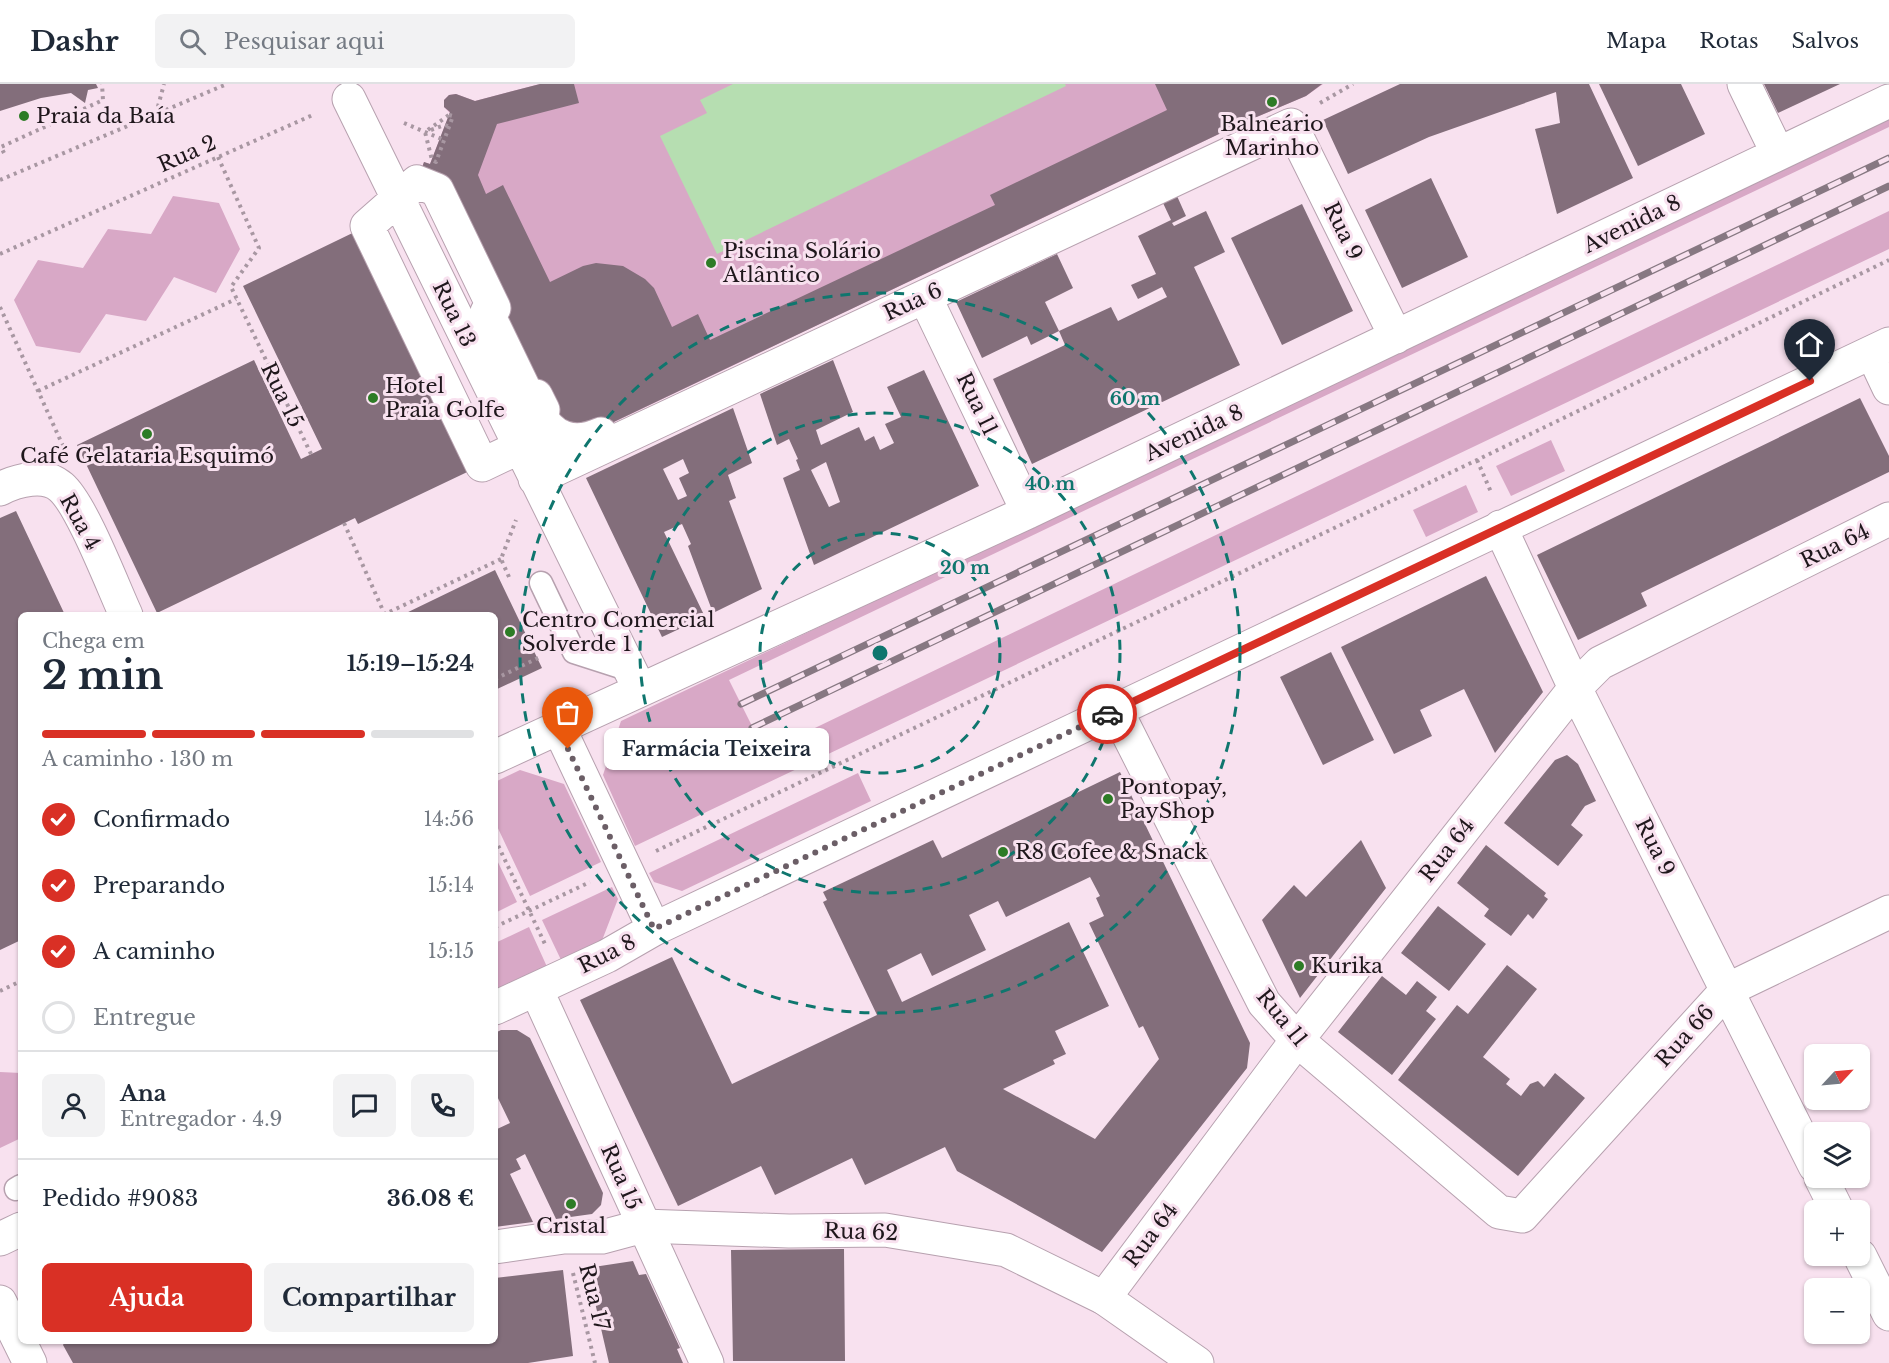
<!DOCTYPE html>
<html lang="pt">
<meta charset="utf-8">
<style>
body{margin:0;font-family:"Libre Baskerville",serif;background:#f2f2f3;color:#1f2937;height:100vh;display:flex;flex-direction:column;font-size:22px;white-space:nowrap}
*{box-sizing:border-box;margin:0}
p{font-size:20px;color:#747a83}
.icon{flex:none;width:33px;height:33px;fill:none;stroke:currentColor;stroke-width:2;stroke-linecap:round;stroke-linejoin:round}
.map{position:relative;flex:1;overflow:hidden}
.sheet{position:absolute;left:18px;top:528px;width:480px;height:732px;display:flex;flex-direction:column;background:#fff;border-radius:9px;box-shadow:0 2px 4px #0004}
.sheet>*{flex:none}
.needle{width:39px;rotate:64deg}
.fabs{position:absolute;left:1804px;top:960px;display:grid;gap:12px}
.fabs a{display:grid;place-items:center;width:66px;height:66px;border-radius:9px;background:#fff;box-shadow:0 2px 4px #0004;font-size:30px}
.pin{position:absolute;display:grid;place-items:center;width:51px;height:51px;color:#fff;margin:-62px -26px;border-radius:50% 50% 50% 0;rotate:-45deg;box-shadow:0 0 6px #0007}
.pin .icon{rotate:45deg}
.courier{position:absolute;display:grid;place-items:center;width:60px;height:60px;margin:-30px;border:4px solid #d93025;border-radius:50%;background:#fff;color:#222;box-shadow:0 2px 8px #0007}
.bubble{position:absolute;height:42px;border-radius:9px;background:#fff;box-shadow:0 2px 4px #0004;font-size:20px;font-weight:700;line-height:42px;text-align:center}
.head em{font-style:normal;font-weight:700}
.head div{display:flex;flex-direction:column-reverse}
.head{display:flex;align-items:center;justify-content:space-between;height:102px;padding:0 24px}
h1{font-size:39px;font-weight:700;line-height:45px}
.bar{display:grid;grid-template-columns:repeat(4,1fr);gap:9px 6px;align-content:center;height:72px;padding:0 24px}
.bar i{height:8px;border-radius:4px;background:#e0e1e3}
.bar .current{background:#d93025}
.bar p{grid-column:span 4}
.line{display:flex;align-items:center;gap:15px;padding:0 24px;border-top:2px solid #e0e1e3}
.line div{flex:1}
.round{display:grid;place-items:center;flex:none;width:63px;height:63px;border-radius:9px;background:#f2f2f3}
ol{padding:0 24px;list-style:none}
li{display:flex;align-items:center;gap:18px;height:66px}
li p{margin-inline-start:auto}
li .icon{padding:6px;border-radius:50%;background:#d93025;color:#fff;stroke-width:4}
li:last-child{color:#747a83}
li i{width:33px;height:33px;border:3px solid #e0e1e3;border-radius:50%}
.button{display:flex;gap:12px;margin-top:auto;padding:12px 24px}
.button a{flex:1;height:69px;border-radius:9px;background:#d93025;color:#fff;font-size:24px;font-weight:700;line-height:69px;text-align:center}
.button a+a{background:#f2f2f3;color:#1f2937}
header{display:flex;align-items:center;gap:36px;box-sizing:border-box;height:84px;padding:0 30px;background:#fff;border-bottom:2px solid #e0e1e3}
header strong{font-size:28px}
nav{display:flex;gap:33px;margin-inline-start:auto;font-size:21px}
.search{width:420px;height:54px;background:#f2f2f3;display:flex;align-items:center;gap:15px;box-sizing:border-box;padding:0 21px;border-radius:9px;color:#747a83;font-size:22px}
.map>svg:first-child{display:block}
.green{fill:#d8a8c6}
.water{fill:#b6deb1}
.building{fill:#836e7b;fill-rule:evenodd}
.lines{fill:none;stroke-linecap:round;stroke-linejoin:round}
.lane-casing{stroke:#b7a1af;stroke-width:25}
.street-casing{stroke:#b7a1af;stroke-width:35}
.secondary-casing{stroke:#b7a1af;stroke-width:35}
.path{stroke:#a897a2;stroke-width:4;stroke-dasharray:3 4.5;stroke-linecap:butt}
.lane{stroke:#fff;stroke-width:22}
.street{stroke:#fff;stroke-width:33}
.secondary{stroke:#fff;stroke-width:33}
.rail-casing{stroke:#877882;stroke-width:7}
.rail{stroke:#f8e1ef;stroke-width:4.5;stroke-dasharray:14;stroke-linecap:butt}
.done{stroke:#6b5e66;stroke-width:6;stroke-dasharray:0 10.8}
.route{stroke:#d93025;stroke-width:8}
.ring{fill:none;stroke:#0f766e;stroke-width:3;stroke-dasharray:10 8}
.poi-dot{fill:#2d7c26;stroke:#f8e1ef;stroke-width:2}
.labels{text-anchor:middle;stroke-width:6;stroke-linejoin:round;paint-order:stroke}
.poi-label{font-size:21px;fill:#1f171c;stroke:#f8e1ef;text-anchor:start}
.street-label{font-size:21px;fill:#1f171c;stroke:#f8e1ef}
.centre{fill:#0f766e;stroke:#f8e1ef;stroke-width:3}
.ring-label{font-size:18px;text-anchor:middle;font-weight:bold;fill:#0f766e;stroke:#f8e1ef;stroke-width:6;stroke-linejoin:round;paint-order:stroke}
</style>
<header>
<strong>Dashr</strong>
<div class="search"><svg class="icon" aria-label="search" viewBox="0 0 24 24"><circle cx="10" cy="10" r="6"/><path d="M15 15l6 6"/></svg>Pesquisar aqui</div>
<nav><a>Mapa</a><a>Rotas</a><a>Salvos</a></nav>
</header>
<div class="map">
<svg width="1889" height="1279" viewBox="0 0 1889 1279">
<rect width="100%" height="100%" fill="#f8e1ef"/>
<path class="green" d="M 540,0 L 1323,0 L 1306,12 L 1240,40 L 589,350 L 417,98 L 424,78 L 430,80 L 450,29 L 444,23 L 444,16 L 449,11 L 456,10 L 475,17 Z
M 1889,35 L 1889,43 L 729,596 L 765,668 L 1889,127 L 1889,165 L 635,762 L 603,691 L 621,637 Z
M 173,112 L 219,119 L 240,165 L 216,209 L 174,193 L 146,237 L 106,230 L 80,269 L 36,262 L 14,216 L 38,176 L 83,184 L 108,145 L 151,150 Z
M 1551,356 L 1565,387 L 1511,412 L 1496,382 Z
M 1466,401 L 1478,428 L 1426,453 L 1413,426 Z
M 520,686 L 564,700 L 601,778 L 530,812 L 495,738 L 495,698 Z
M 858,689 L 871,717 L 682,807 L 654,798 L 649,789 Z
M 495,772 L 517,818 L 495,829 Z
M 612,803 L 618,815 L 601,859 L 562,878 L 542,836 Z
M 529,843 L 548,885 L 495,911 L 495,859 Z
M 0,988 L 21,989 L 21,1054 L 0,1064 Z"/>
<path class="water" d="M 733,0 L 1065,0 L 1066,2 L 717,170 L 660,52 L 707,29 L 700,16 Z"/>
<path class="building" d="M 0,0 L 96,0 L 98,4 L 88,6 L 85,19 L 71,9 L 41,14 L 0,27 Z
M 540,0 L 574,0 L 579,19 L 497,40 L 478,91 L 486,110 L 503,101 L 550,198 L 583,182 L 596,179 L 623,182 L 645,195 L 654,204 L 672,243 L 698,230 L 710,256 L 995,121 L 990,111 L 1167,26 L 1155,0 L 1322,0 L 1306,12 L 1240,40 L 599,345 L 564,355 L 417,98 L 424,78 L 430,80 L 450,28 L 444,23 L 444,16 L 449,11 L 456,10 L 475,17 Z
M 1400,0 L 1589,0 L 1633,94 L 1557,130 L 1535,45 L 1560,39 L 1556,8 L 1429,53 L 1348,90 L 1323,36 Z
M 1599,0 L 1681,0 L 1705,50 L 1638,82 Z
M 1764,0 L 1840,0 L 1778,29 Z
M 1431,94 L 1468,173 L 1402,204 L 1365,126 Z
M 1177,112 L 1186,132 L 1172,139 L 1174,142 L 1206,127 L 1225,168 L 1194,183 L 1240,281 L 1032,380 L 993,295 L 1065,261 L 1059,247 L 1031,261 L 1027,252 L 982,274 L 956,218 L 1057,170 L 1073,204 L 1045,218 L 1059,247 L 1111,223 L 1118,237 L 1167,213 L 1162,203 L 1138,215 L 1131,201 L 1156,190 L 1138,152 L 1171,136 L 1163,119 Z
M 1302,120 L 1353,227 L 1282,261 L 1231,154 Z
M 367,142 L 482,381 L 358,440 L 355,434 L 157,529 L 77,361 L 254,276 L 301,375 L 322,365 L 243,202 Z
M 833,276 L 853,328 L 816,346 L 821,361 L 859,343 L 865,357 L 874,352 L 880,366 L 894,359 L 885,340 L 901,333 L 887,303 L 924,286 L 979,402 L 814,481 L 783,394 L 800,386 L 796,376 L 798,375 L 789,355 L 777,361 L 760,310 ZM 826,378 L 840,418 L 829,423 L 811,386 Z
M 1860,314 L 1889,372 L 1889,388 L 1641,509 L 1647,522 L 1578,556 L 1537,471 Z
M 733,324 L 752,379 L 728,391 L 736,414 L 729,417 L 762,505 L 713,529 L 688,462 L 691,460 L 682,440 L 664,448 L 705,533 L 662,553 L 586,394 ZM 683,375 L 689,389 L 679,394 L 687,412 L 678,416 L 663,385 Z
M 16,427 L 65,531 L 21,531 L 21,856 L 0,866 L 0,434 Z
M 495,486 L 542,584 L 495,606 L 495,531 L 402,531 Z
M 1486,492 L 1543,608 L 1495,669 L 1464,605 L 1420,626 L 1432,652 L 1394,670 L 1341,563 Z
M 1331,568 L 1374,656 L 1323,681 L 1280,593 Z
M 1567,671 L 1578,680 L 1596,717 L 1585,722 L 1571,741 L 1583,751 L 1558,782 L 1504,739 L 1555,676 Z
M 1120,688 L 1250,959 L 1247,984 L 1102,1168 L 957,1087 L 945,1063 L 865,1101 L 852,1074 L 775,1111 L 761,1082 L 678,1122 L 580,916 L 672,873 L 732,1000 L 877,931 L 823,818 L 827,816 L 823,808 L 933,756 L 942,774 ZM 1090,793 L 1100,812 L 1096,814 L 1104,832 L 1089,839 L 1139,944 L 1143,942 L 1159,975 L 1095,1055 L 1003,1005 L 1055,980 L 1053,976 L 1066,970 L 1055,947 L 1109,922 L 1069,838 L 902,918 L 887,886 L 921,869 L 932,892 L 986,866 L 969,831 L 998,817 L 1006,833 Z
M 1361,756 L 1386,804 L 1300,914 L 1262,836 L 1294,801 L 1306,813 Z
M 1486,761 L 1546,809 L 1544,812 L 1548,815 L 1533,835 L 1528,830 L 1511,852 L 1484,832 L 1489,825 L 1457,799 Z
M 1438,822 L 1486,860 L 1449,907 L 1401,869 Z
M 1507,881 L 1537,905 L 1483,973 L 1510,995 L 1506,1000 L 1521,1012 L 1530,1000 L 1538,997 L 1544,1003 L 1555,989 L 1585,1014 L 1518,1092 L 1398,996 L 1457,921 L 1468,930 Z
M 1382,892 L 1406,911 L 1417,897 L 1437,913 L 1426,927 L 1436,935 L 1392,991 L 1338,948 Z
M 501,946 L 517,946 L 530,954 L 603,1109 L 601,1121 L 592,1130 L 556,1135 L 525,1070 L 516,1075 L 521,1085 L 510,1090 L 533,1138 L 495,1143 L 495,1046 L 510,1039 L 495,1008 L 495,949 Z
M 844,1165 L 845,1277 L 733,1277 L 731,1166 Z
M 633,1177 L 639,1191 L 646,1190 L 680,1264 L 677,1265 L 683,1279 L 609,1279 L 587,1184 Z
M 563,1186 L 573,1272 L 528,1279 L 73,1279 L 63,1261 L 65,1257 L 495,1257 L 495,1194 Z"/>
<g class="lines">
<g class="lane-casing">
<path id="lane" d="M 541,499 L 574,568 L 630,586
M 16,1105 L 21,1102"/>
</g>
<g class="street-casing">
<path id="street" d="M 1744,0 L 1778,70
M 349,15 L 640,606
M 417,98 L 437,106 L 494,224 L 487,228 L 529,315 L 536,312 L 543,326 L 538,328 C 551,355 574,362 601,350 L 604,356 L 554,380 L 541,353 L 482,381 L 367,142 Z
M 925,213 L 1028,428
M 1872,268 L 1889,304
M 535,395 L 1291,41 L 1396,253
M 0,405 C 17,396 45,389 61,403 C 82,421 113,503 126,531
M 1500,443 L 1575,604 L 1815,1082
M 1116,626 L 1264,919 L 1297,956 L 1499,1128 L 1522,1132 L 1727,906 L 1889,828
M 559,644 L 654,845
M 495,673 L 1028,428 L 1889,17
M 536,905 L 707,1279
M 495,924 L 607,872 L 654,845 L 1889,260
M 1821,1094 L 1837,1126
M 0,1155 L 21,1145
M 495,1163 L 564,1153 L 602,1153 L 643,1142
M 1860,1172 L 1889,1230
M 1104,1214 L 1297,956 L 1575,604 L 1600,579 L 1889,435
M 0,1218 L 30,1279"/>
</g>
<g class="secondary-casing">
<path id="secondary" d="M 643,1142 L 789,1147 L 885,1146 L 1006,1166 L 1104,1214 L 1197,1279"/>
</g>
<path class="path" d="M 1320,19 L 1353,0
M 156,30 L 164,0
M 449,31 L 453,32 L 436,78 L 432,76 L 425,48 Z
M 404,39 L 444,56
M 431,46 L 445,41 L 452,44
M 4,69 L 1,63 L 103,16 L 102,0
M 218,73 L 259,164 L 231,203 L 311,370
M 0,96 L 227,0
M 0,170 L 315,30
M 0,223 L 63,362
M 38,307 L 236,215
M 1477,376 L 1491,408
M 344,439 L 385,531
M 509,493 L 501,475 L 516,436
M 383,531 L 501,475
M 495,595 L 540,573
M 495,755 L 545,860
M 656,767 L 1477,376 L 1889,176
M 495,843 L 590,798
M 0,907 L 21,897
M 573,1189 L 595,1279"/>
<use href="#lane" class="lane"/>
<use href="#street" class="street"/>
<use href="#secondary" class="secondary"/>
<g class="rail-casing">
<path id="rail" d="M 741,620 L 1889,74
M 752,644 L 1889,102"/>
</g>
<use href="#rail" class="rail"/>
</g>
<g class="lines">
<path class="done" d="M 568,665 L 654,845 L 1107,630"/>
<path class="route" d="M 1107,630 L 1810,297"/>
</g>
<g class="ring">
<circle cx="880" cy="569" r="120"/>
<circle cx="880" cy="569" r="240"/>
<circle cx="880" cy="569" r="360"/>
</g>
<g class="poi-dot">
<circle cx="1272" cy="18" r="6"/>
<circle cx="24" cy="32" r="6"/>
<circle cx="711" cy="179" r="6"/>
<circle cx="373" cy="314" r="6"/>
<circle cx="147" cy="350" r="6"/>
<circle cx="510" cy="548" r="6"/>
<circle cx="1108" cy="715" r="6"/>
<circle cx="1003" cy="768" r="6"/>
<circle cx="1299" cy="882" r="6"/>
<circle cx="571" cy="1120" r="6"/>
</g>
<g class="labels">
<g class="poi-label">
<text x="36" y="39">Praia da Baía</text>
<text x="1272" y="47" text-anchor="middle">Balneário<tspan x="1272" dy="24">Marinho</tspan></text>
<text x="723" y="174">Piscina Solário<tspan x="723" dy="24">Atlântico</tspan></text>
<text x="385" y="309">Hotel<tspan x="385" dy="24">Praia Golfe</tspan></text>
<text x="147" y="379" text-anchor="middle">Café Gelataria Esquimó</text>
<text x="522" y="543">Centro Comercial<tspan x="522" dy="24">Solverde 1</tspan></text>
<text x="1120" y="710">Pontopay,<tspan x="1120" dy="24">PayShop</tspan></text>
<text x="1015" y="775">R8 Cofee &amp; Snack</text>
<text x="1311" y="889">Kurika</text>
<text x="571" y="1149" text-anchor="middle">Cristal</text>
</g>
<g class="street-label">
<text transform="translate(187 70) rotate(-24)" y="7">Rua 2</text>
<text transform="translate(1632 140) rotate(-26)" y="7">Avenida 8</text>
<text transform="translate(1343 147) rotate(64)" y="7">Rua 9</text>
<text transform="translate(913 218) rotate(-25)" y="7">Rua 6</text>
<text transform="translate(454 230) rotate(64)" y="7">Rua 13</text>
<text transform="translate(282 311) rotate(64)" y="7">Rua 15</text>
<text transform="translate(977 320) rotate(64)" y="7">Rua 11</text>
<text transform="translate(1194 349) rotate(-25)" y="7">Avenida 8</text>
<text transform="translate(80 438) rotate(61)" y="7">Rua 4</text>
<text transform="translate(1835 462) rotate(-26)" y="7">Rua 64</text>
<text transform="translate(1655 763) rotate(63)" y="7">Rua 9</text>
<text transform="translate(1447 766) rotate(-52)" y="7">Rua 64</text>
<text transform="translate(607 870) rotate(-27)" y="7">Rua 8</text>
<text transform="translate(1282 934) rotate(51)" y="7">Rua 11</text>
<text transform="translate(1685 952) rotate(-48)" y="7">Rua 66</text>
<text transform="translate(621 1093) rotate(66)" y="7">Rua 15</text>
<text transform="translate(861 1148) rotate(2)" y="7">Rua 62</text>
<text transform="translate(1151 1151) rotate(-53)" y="7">Rua 64</text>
<text transform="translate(594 1213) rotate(76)" y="7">Rua 17</text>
</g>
</g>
<circle cx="880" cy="569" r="9" class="centre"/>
<g class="ring-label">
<text x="1135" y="321">60 m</text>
<text x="1050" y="406">40 m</text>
<text x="965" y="490">20 m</text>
</g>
</svg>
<div class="fabs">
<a><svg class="needle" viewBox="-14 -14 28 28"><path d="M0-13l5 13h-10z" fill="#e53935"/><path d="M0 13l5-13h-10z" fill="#747a83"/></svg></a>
<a><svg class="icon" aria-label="layers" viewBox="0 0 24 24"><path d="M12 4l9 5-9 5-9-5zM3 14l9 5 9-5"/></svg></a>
<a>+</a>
<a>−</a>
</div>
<div class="pin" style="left:568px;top:665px;background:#ea580c"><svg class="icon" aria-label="bag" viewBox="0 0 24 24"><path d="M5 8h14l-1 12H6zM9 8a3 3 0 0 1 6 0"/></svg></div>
<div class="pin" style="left:1810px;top:297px;background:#1f2937"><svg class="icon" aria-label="home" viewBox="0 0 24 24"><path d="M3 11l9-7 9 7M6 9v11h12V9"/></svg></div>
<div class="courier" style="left:1107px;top:630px"><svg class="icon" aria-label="car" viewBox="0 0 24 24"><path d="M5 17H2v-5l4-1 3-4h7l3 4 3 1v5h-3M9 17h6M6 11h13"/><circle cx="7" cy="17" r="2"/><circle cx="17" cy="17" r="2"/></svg></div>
<div class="bubble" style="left:604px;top:644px;width:225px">Farmácia Teixeira</div>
<section class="sheet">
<div class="head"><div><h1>2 min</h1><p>Chega em</p></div><em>15:19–15:24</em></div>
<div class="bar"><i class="current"></i><i class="current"></i><i class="current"></i><i></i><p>A caminho · 130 m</p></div>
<ol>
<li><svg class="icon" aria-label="check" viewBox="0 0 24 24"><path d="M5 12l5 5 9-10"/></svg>Confirmado<p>14:56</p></li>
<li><svg class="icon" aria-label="check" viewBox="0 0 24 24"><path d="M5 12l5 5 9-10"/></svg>Preparando<p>15:14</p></li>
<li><svg class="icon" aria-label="check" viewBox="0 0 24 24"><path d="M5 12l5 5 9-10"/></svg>A caminho<p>15:15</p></li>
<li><i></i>Entregue</li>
</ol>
<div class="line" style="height:108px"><a class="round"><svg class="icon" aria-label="person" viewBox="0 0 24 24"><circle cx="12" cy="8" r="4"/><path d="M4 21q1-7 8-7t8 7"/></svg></a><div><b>Ana</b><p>Entregador · 4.9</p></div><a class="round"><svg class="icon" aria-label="chat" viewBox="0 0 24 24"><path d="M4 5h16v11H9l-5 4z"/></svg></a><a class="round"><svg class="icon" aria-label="phone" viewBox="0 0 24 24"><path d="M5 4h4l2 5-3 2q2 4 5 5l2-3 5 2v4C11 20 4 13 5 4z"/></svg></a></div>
<div class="line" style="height:78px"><div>Pedido #9083</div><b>36.08 €</b></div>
<div class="button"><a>Ajuda</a><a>Compartilhar</a></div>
</section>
</div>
